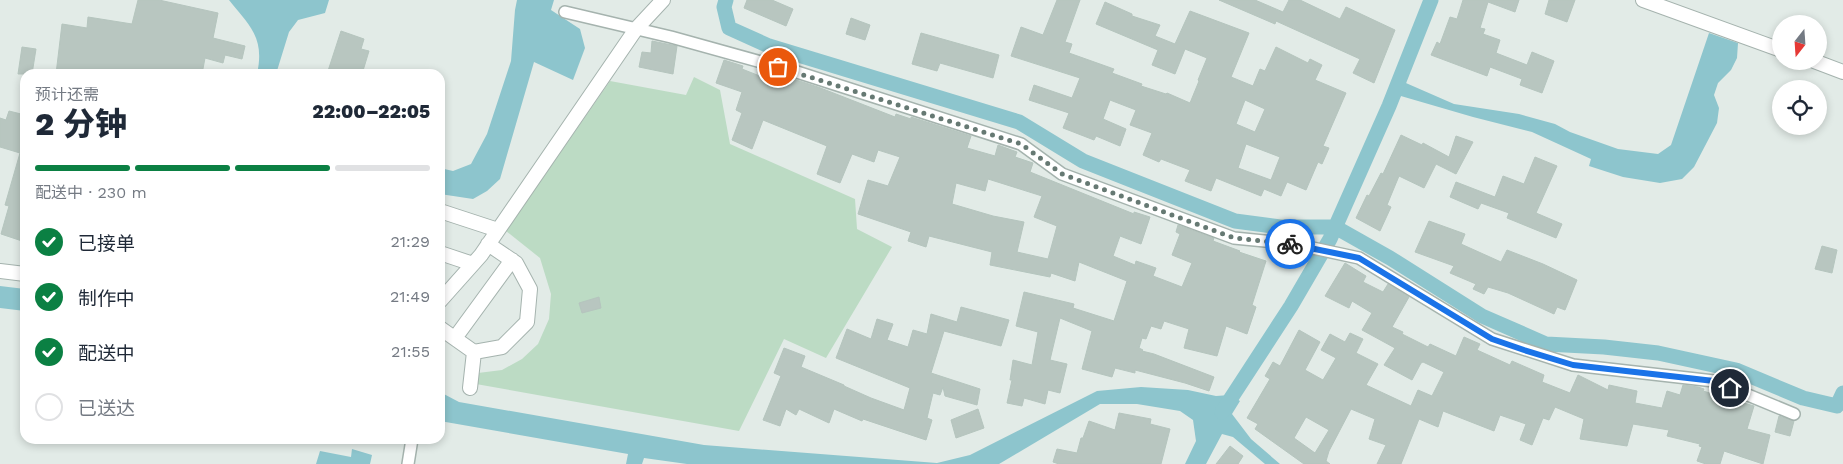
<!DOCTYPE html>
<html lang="zh">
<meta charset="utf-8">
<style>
body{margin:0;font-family:"Work Sans","Noto Sans SC",sans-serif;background:#f2f2f3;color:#1f2937;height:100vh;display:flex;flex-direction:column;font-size:19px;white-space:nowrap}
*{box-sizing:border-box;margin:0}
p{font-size:16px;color:#747a83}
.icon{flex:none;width:28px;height:28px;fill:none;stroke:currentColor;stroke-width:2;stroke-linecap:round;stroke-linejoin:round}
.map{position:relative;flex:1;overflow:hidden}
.details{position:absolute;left:20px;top:69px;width:425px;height:375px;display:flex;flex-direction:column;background:#fff;border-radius:15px;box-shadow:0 2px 8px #0003}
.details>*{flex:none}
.needle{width:32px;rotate:197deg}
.buttons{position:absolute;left:1772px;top:15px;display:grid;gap:10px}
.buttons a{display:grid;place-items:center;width:55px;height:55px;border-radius:50%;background:#fff;box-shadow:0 2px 8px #0003;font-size:25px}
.pin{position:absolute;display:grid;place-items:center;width:42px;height:42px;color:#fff;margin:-21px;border:2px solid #fff;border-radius:50%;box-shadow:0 1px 5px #0007}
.courier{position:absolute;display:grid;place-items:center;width:50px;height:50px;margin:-25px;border:4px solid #1a73e8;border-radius:50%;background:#fff;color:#222;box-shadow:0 1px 6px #0007}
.overview em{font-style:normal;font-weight:800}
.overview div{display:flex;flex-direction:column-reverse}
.overview{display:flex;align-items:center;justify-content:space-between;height:85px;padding:0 15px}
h1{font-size:32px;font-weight:800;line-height:38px}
.bar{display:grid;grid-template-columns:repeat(4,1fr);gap:8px 5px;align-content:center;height:60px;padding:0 15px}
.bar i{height:6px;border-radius:4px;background:#e0e1e3}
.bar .active{background:#0b8043}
.bar p{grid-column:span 4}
ol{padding:0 15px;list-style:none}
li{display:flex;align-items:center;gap:15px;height:55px}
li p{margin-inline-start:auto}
li .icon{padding:5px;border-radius:50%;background:#0b8043;color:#fff;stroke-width:4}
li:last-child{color:#747a83}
li i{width:28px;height:28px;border:2px solid #e0e1e3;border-radius:50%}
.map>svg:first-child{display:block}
.green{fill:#bcdbc4}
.water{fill:#8dc5cd}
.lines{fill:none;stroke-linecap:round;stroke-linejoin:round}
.canal{stroke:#8dc5cd;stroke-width:15}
.building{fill:#b8c6c0;stroke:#b5c5be;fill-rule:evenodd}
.minor-casing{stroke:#a5b3ae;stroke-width:14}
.tertiary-casing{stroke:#a5b3ae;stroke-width:16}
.minor{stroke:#fff;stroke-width:11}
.tertiary{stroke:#fff;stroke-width:14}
.done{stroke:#667973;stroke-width:5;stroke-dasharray:0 9}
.route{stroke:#1a73e8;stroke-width:6}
</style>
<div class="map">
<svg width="1843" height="464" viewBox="0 0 1843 464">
<rect width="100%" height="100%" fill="#e2ebe7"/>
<path class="green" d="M 694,77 L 720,90 L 730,144 L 855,199 L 857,229 L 892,247 L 826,358 L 784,339 L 739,431 L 476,384 L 478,373 L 502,370 L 522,359 L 538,344 L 549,319 L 551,294 L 540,258 L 506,231 L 610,81 L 686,95 Z"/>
<path class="water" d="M 229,0 L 329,0 L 325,13 L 298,20 L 289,32 L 276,74 L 257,74 C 265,38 250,26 229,0 Z
M 517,0 L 554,0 L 551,10 L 580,29 L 585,48 L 573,80 L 534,62 L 500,179 L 487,191 L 473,199 L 440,194 L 440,168 L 453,171 L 471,164 L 487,134 L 511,61 L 515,10 Z
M 1709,33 L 1738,43 L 1737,58 L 1731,70 L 1718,83 L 1714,95 L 1719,108 L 1717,123 L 1694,167 L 1682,179 L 1660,183 L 1623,177 L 1589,166 L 1591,159 L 1532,132 L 1473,117 L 1394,94 L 1399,80 L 1454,104 L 1519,114 L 1555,124 L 1570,132 L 1618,149 L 1658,154 L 1671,145 Z
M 0,286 L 25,289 L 25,311 L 0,308 Z
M 1141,387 L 1188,390 L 1216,396 L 1230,395 L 1240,401 L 1232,414 L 1251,439 L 1280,464 L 1265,464 L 1233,437 L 1222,434 L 1206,464 L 1185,464 L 1196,441 L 1193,420 L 1180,411 L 1137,404 L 1100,404 L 999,464 L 687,464 L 644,458 L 642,464 L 626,464 L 628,454 L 440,421 L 440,392 L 459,402 L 704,445 L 937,463 L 970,455 L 1097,391 Z
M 352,449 L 372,455 L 370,464 L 316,464 L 320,451 L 351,457 Z"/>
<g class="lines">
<path class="canal" d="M 726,0 L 724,7 L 729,28 L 769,46 L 1019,122 L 1083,161 L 1235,221 L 1280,227 L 1335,227 L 1390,258 L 1482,316 L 1546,344 L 1604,347 L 1658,353 L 1736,370 L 1803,398 L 1837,406 L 1843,393
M 1222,412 L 1291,306 L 1330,239 L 1389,106 L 1431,0"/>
</g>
<path class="building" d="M 138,0 L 159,0 L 218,13 L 213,38 L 245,46 L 242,59 L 225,55 L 223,63 L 205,58 L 202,74 L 186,74 L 170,70 L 169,74 L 146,71 L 146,74 L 56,74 L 62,24 L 87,28 L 88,17 L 132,24 Z
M 747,0 L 772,0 L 793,9 L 786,26 L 744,8 Z
M 1057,0 L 1080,0 L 1065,42 L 1072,44 L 1069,53 L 1114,69 L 1112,73 L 1142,84 L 1141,86 L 1166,94 L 1167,93 L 1190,103 L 1199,81 L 1198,80 L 1207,58 L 1185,49 L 1175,74 L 1152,65 L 1158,50 L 1096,24 L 1105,2 L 1132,14 L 1132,16 L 1160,25 L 1155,36 L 1175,44 L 1190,11 L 1249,33 L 1231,77 L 1253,86 L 1260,69 L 1265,71 L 1276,47 L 1308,63 L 1310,59 L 1322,65 L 1315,80 L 1346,93 L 1323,146 L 1329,148 L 1322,164 L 1318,162 L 1306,190 L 1287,182 L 1281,196 L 1264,189 L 1261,196 L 1216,178 L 1211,191 L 1185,181 L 1190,170 L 1161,159 L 1159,162 L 1143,155 L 1152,133 L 1130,125 L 1136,110 L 1110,100 L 1103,119 L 1126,129 L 1120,146 L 1096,136 L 1094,140 L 1063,128 L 1069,113 L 1029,100 L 1034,85 L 1072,98 L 1080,78 L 1011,56 L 1021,27 L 1043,35 ZM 1245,100 L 1265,109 L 1255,132 L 1236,124 ZM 1246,144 L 1280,157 L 1271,180 L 1238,168 Z
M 1219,0 L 1255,0 L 1283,12 L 1289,0 L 1300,0 L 1340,19 L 1346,7 L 1395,30 L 1374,83 L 1353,73 L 1360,59 L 1276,21 L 1275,24 Z
M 1463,0 L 1519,0 L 1515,12 L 1488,2 L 1480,28 L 1485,29 L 1483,34 L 1500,40 L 1496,53 L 1527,65 L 1532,52 L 1554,61 L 1542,93 L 1520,85 L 1522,79 L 1490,67 L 1487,76 L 1431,55 L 1437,42 L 1440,44 L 1450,17 L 1457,19 Z
M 1549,0 L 1575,0 L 1567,22 L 1545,14 Z
M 851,18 L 870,25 L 865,40 L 846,34 Z
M 341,31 L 364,39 L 361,49 L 369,51 L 362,74 L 327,74 Z
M 921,33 L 999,55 L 993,78 L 940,63 L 937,71 L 912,64 Z
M 652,41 L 677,46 L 673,74 L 639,67 L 642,52 L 651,53 Z
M 22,47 L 36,49 L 32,74 L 18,74 Z
M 724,60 L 743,66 L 742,69 L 780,84 L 784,76 L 818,87 L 895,117 L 896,114 L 911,119 L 911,117 L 971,136 L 967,148 L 995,156 L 998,145 L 1017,152 L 1015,157 L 1033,163 L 1030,172 L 1134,214 L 1134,212 L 1150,217 L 1141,244 L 1120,236 L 1113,256 L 1135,265 L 1136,261 L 1156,268 L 1153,276 L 1182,287 L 1192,263 L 1172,255 L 1180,234 L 1176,232 L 1178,225 L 1214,238 L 1213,241 L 1240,251 L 1239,252 L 1266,261 L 1252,305 L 1256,307 L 1247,334 L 1226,326 L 1217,356 L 1184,348 L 1189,329 L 1164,321 L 1161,329 L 1151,326 L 1146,339 L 1142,338 L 1139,348 L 1143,350 L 1142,351 L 1154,354 L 1214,377 L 1209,391 L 1185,383 L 1135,370 L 1135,373 L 1115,368 L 1112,377 L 1082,369 L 1092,331 L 1060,318 L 1050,360 L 1067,364 L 1060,393 L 1048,390 L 1045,404 L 1024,398 L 1022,406 L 1007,403 L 1012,380 L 1010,380 L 1013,360 L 1032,365 L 1038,332 L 1016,326 L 1024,292 L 1074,304 L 1073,308 L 1114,321 L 1127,281 L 1079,262 L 1075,281 L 1051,273 L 1050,277 L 990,265 L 992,252 L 929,236 L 926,247 L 908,241 L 911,232 L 858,214 L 868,180 L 888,186 L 900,157 L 878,150 L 874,162 L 852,154 L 840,183 L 817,174 L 827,146 L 763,120 L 752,149 L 732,140 L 742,113 L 736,110 L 742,92 L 716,83 ZM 988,179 L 1042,196 L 1034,217 L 1057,226 L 1048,259 L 1017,252 L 1024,222 L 993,216 L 952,204 L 956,183 L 985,191 Z
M 9,111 L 25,115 L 25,124 L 21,138 L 25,139 L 25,242 L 1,234 L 9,206 L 5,205 L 20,153 L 0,147 L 0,118 L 6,120 Z
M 1401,135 L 1422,145 L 1423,143 L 1449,157 L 1456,136 L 1473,142 L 1456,174 L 1436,164 L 1424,188 L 1399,176 L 1387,205 L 1391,207 L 1380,231 L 1356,218 L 1367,195 L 1369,196 L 1381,173 L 1383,174 Z
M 1535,157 L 1557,166 L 1536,213 L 1562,224 L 1556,238 L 1507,218 L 1509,213 L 1481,203 L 1478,209 L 1450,197 L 1456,182 L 1495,197 L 1503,176 L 1524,184 Z
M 1429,221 L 1465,234 L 1461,244 L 1501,262 L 1507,250 L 1543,264 L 1577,280 L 1565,310 L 1557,307 L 1554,314 L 1508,293 L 1488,287 L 1484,294 L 1473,289 L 1476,284 L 1450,273 L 1454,266 L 1415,252 Z
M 1822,246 L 1837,250 L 1832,273 L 1815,269 Z
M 1345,263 L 1366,276 L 1363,282 L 1383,292 L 1388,284 L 1409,297 L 1392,327 L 1403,332 L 1402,334 L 1428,347 L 1430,344 L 1456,356 L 1464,337 L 1480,344 L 1477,350 L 1510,365 L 1512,361 L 1544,375 L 1542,382 L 1570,393 L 1578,375 L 1608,390 L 1609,385 L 1637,391 L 1635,403 L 1662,408 L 1667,391 L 1680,395 L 1683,385 L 1698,387 L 1704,389 L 1703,391 L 1754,406 L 1747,429 L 1770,435 L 1763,464 L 1724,451 L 1720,464 L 1706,464 L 1697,461 L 1702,447 L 1699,446 L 1700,444 L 1667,436 L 1669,430 L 1633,424 L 1627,446 L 1580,439 L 1584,419 L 1555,407 L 1549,420 L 1543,418 L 1532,445 L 1520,440 L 1526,424 L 1500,415 L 1494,431 L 1443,411 L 1438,427 L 1419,419 L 1401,464 L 1377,464 L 1386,445 L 1369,439 L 1375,419 L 1351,409 L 1329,451 L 1326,461 L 1330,464 L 1304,464 L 1255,429 L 1258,424 L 1247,418 L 1270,379 L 1265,376 L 1273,362 L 1280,366 L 1299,330 L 1320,342 L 1305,370 L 1323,380 L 1336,358 L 1321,350 L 1330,334 L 1345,342 L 1350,333 L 1363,339 L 1356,353 L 1378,364 L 1366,385 L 1411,406 L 1418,390 L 1432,396 L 1444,372 L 1423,362 L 1421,363 L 1412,380 L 1384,365 L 1395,348 L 1362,330 L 1372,313 L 1352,301 L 1349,308 L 1325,296 ZM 1306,417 L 1329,430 L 1315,453 L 1294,438 Z
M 599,297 L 601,308 L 582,313 L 579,303 Z
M 961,307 L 1009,320 L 1001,346 L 944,331 L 931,373 L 980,389 L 977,405 L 945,396 L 943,387 L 940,395 L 933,393 L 927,418 L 932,420 L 926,440 L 863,419 L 862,421 L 834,409 L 829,423 L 799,409 L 796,415 L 786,409 L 780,426 L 763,420 L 781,376 L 774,373 L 784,348 L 805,356 L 801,367 L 844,385 L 844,386 L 871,398 L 904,410 L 910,388 L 836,358 L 847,329 L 871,339 L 877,319 L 893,324 L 887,340 L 908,347 L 913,330 L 927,334 L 931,314 L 957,322 Z
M 978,409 L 984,428 L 956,438 L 951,420 Z
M 1119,413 L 1151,419 L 1150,424 L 1170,429 L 1161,464 L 1059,464 L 1053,462 L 1057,449 L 1077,453 L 1081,438 L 1083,438 L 1089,421 L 1115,430 Z
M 1779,416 L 1794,421 L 1790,436 L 1775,432 Z
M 1230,446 L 1243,456 L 1238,464 L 1216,464 Z"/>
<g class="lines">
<g class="minor-casing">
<path id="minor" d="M 565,12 L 671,37 L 797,72 L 1021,144 L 1062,174 L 1234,238 L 1294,244 L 1359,258 L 1492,339 L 1573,365 L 1714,381 L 1794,414
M 408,464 L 412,439"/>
</g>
<g class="tertiary-casing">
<path id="tertiary" d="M 1643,0 L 1781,50
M 1814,61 L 1843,72
M 440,211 L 498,230
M 440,253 L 473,264
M 0,271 L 25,274
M 440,301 L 481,255 L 636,29 L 663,0
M 440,328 L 474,352 L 502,347 L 527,322 L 530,289 L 516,263 L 488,244
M 455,338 L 512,260
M 470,388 L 474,352"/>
</g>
<use href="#minor" class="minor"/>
<use href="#tertiary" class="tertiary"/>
</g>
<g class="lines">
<path class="done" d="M 778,67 L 1021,144 L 1062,174 L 1234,238 L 1290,244"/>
<path class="route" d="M 1290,244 L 1359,258 L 1492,339 L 1524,350 L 1573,365 L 1714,381 L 1730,388"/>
</g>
</svg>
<div class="buttons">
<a><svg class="needle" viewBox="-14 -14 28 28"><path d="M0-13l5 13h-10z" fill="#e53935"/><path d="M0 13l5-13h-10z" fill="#747a83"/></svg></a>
<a><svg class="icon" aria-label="locate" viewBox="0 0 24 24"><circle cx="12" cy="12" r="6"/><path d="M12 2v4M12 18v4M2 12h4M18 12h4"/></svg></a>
</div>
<div class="pin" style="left:778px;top:67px;background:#ea580c"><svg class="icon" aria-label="bag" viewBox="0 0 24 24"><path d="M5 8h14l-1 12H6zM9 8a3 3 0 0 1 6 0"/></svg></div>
<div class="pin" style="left:1730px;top:388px;background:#1f2937"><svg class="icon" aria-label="home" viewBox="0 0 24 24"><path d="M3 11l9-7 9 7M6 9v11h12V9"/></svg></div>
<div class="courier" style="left:1290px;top:244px"><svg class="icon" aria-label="bike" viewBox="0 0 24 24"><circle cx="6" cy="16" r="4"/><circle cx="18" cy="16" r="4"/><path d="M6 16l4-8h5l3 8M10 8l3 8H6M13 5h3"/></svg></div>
<section class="details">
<div class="overview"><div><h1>2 分钟</h1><p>预计还需</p></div><em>22:00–22:05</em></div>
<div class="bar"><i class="active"></i><i class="active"></i><i class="active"></i><i></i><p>配送中 · 230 m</p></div>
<ol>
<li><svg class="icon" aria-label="check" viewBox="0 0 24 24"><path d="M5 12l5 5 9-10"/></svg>已接单<p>21:29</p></li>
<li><svg class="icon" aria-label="check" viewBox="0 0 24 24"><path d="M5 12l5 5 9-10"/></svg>制作中<p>21:49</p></li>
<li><svg class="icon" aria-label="check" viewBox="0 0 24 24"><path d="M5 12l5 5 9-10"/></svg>配送中<p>21:55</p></li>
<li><i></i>已送达</li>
</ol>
</section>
</div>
